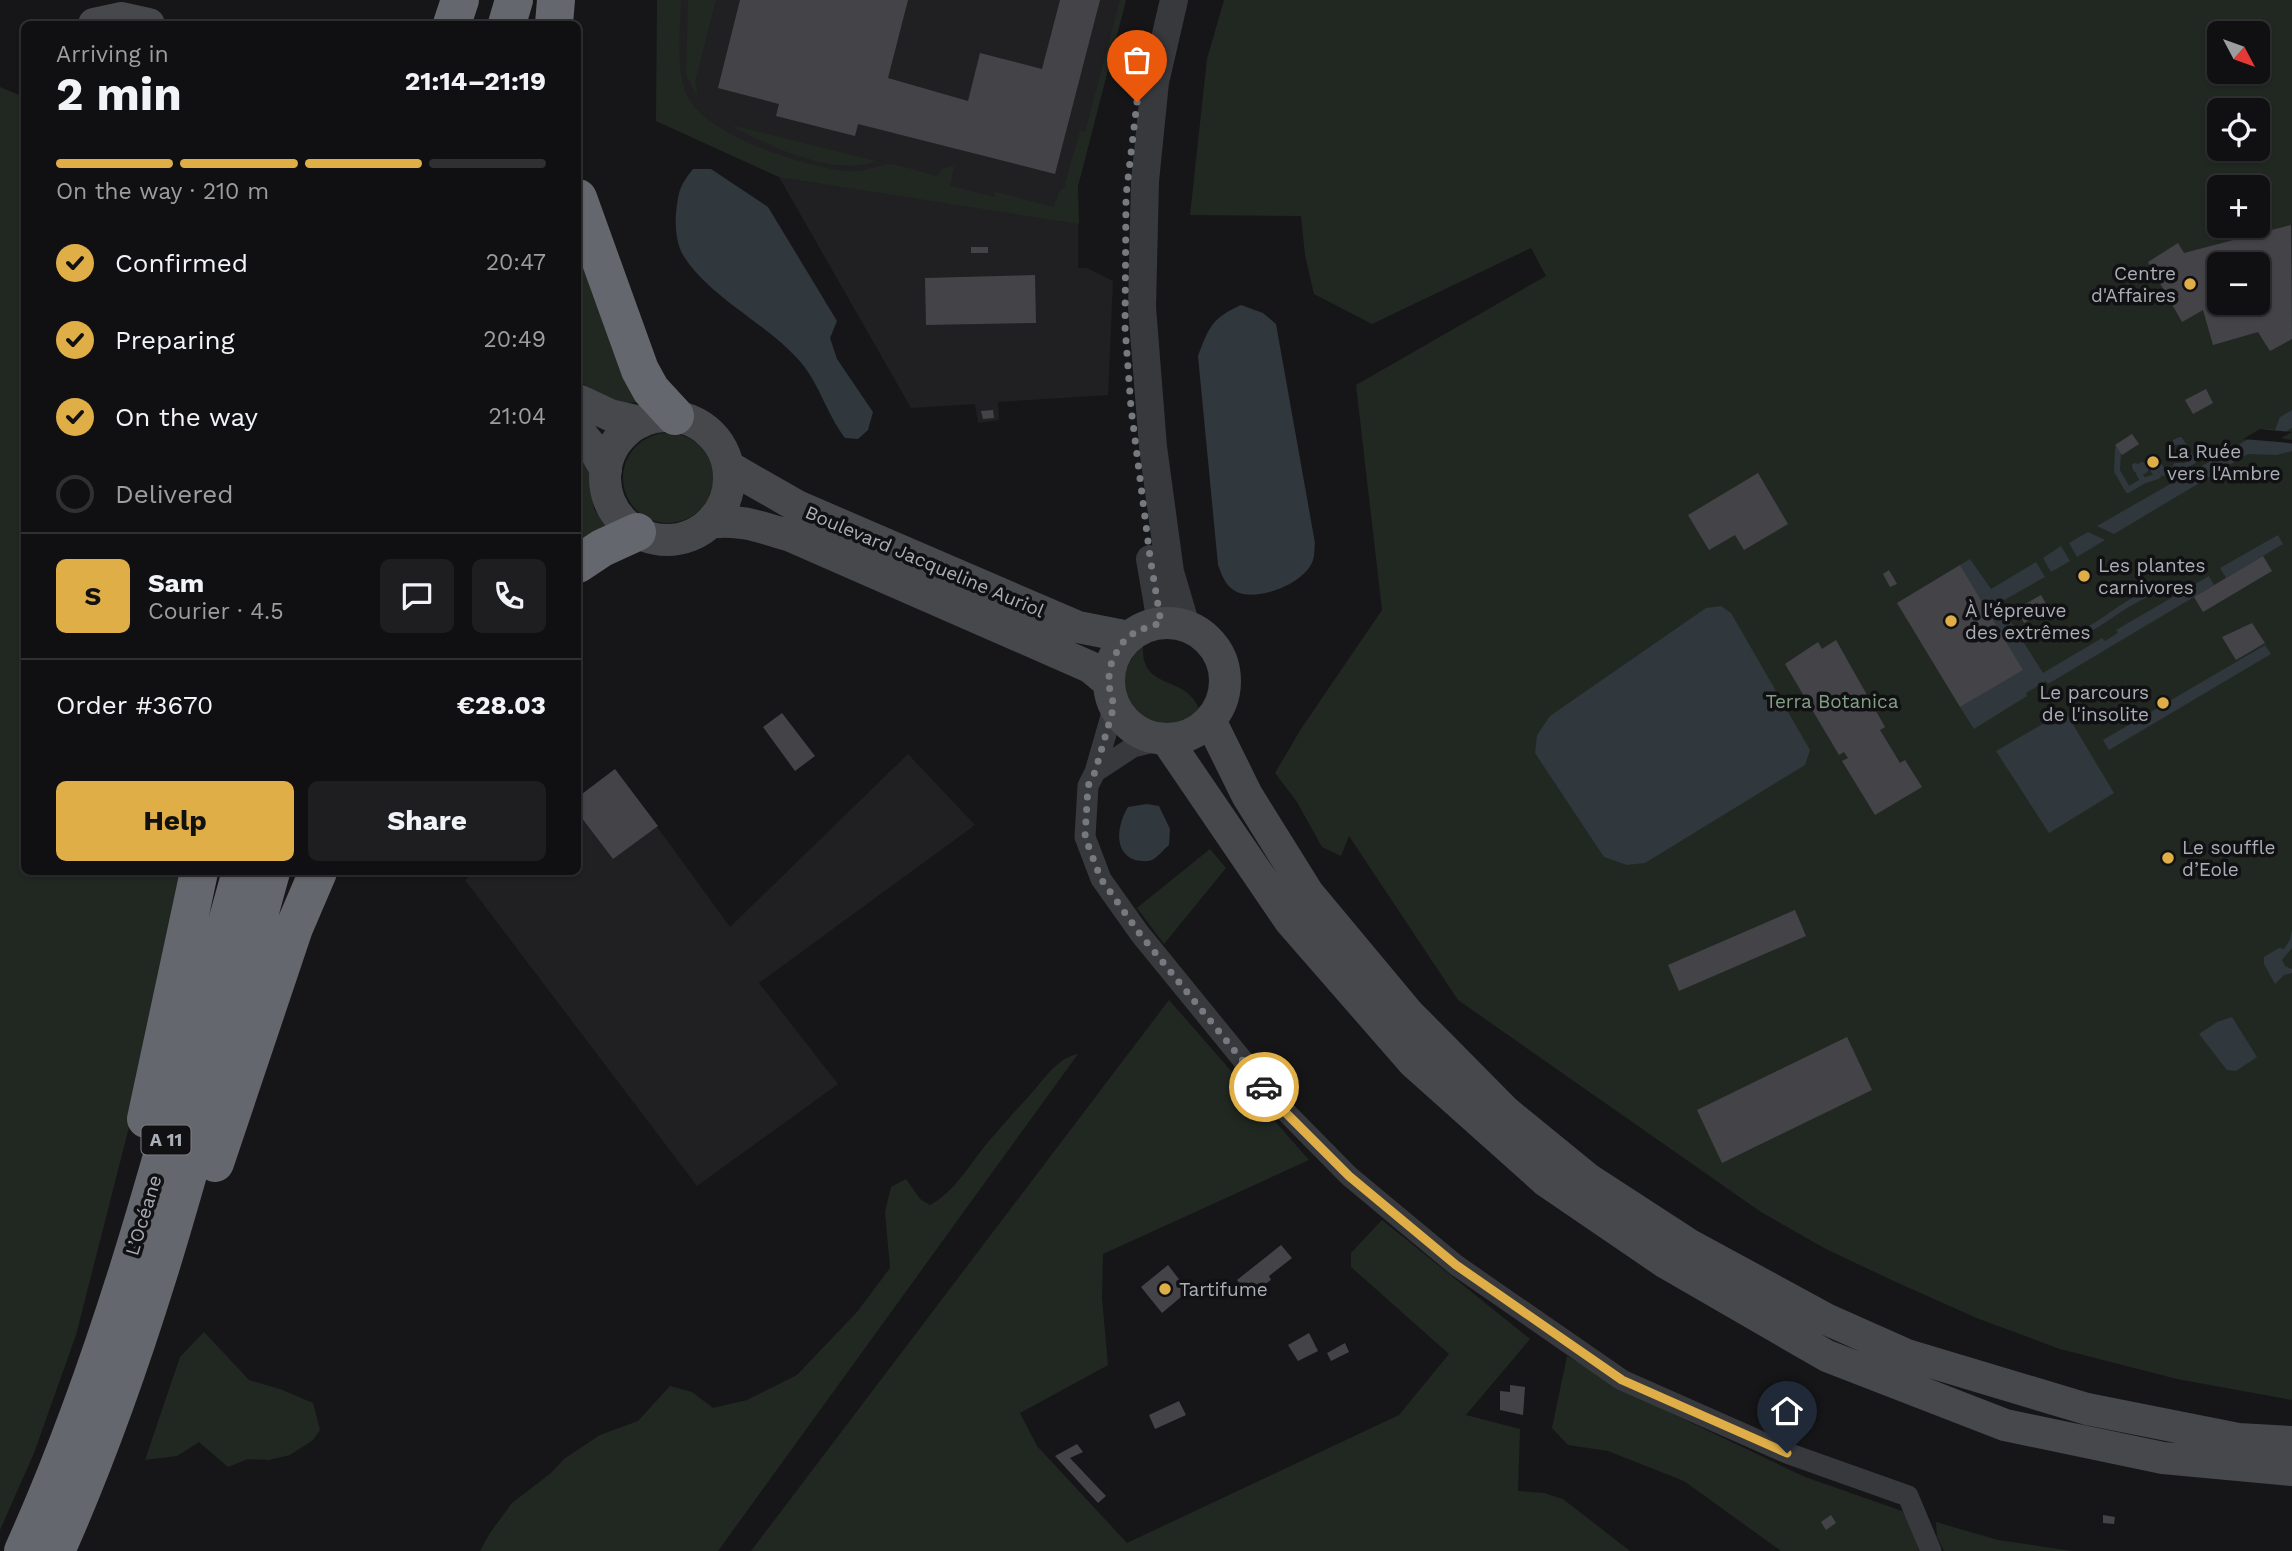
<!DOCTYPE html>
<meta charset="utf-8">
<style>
body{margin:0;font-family:"Work Sans",sans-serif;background:#1e1e20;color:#f1f3f6;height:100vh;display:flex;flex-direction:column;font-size:26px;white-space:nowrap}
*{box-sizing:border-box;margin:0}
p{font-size:23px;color:#9c9d9f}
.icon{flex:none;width:38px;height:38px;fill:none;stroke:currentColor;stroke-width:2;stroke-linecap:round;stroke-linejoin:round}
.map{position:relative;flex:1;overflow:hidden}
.details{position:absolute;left:21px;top:21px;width:560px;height:854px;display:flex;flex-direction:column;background:#101012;border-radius:10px;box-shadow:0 2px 5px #0004,0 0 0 2px #303032}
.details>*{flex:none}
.needle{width:46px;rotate:131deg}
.tools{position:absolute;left:2207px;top:21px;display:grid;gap:14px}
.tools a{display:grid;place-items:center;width:63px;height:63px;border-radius:10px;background:#101012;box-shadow:0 2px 5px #0004,0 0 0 2px #303032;font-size:35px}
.pin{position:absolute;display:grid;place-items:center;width:60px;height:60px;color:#fff;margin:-72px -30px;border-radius:50% 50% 50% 0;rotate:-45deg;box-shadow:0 0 7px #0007}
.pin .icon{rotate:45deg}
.courier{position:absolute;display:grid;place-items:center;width:70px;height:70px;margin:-35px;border:5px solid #e0ae47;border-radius:50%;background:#fff;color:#222;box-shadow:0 2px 9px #0007}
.overview em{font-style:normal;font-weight:700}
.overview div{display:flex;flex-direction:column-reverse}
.overview{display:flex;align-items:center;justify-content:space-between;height:119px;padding:0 35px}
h1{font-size:46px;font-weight:700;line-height:52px}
.bar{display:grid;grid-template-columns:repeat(4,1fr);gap:10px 7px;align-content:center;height:84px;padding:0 35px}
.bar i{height:9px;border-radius:5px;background:#303032}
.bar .on{background:#e0ae47}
.bar p{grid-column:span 4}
.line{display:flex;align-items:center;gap:18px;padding:0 35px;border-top:2px solid #303032}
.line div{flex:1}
.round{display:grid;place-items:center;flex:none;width:74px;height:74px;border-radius:10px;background:#1e1e20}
ol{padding:0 35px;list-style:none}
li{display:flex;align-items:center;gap:21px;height:77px}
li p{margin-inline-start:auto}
li .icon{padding:7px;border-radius:50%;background:#e0ae47;color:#111;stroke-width:4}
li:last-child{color:#9c9d9f}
li i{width:38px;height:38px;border:4px solid #303032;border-radius:50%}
.button{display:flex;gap:14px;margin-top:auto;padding:14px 35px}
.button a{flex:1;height:80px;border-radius:10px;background:#e0ae47;color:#111;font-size:28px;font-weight:700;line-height:80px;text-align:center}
.button a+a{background:#1e1e20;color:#f1f3f6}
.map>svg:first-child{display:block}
.built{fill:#202022}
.green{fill:#212822;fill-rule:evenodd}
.water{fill:#30373d}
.pier{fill:#161618}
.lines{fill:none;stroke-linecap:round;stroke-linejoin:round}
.stream{stroke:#30373d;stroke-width:6}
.building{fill:#444448;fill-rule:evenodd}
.minor{stroke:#38393d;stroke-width:21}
.tertiary{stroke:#38393d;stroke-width:28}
.secondary{stroke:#46484c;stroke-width:32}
.motorway{stroke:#64676d;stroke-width:38}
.done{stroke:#76797f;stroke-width:7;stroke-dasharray:0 12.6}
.route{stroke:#e0ae47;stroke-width:9}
.poi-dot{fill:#e0ae47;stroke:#111113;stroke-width:2.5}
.labels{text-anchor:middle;stroke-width:7;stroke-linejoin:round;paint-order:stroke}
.shield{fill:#111113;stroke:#7c7f86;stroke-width:2}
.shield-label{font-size:18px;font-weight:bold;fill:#aaaeb7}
.poi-label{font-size:19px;fill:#aaaeb7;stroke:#111113;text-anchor:start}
.street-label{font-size:19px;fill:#aaaeb7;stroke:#111113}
.park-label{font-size:19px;fill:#83a085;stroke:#111113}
</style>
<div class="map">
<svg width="2292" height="1551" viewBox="0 0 2292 1551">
<rect width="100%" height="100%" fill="#161618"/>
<path class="built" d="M 657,0 L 1126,0 L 1078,186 L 1078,268 L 1087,268 L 1113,281 L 1108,395 L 998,402 L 999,420 L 978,423 L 975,404 L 911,408 L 779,177 L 657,121 Z
M 908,754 L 975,825 L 759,983 L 838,1084 L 697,1186 L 465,880 L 476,872 L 578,872 L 578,797 L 615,769 L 730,927 Z"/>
<path class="green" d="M 657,0 L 681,0 C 680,29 676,63 685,91 C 700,134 796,163 838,170 C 859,174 866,169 885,165 C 895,162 925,174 937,176 L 942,169 L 954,166 L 950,186 L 994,197 L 995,192 L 1054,207 L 1059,192 L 1064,188 L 1080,131 L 1085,132 L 1120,0 L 1126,0 L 1078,186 L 1079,224 L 779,177 L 656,121 Z
M 688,0 L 716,0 L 695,82 L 698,98 L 686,74 Z
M 1224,0 L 2292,0 L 2292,1400 L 2177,1379 L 2060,1349 L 1979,1319 L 1898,1283 L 1826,1249 L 1761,1212 L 1458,1000 L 1349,836 L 1341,856 L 1322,847 L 1297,802 L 1275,773 L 1301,729 L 1382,610 L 1356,385 L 1546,276 L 1531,248 L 1372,324 L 1314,294 L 1305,255 L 1301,216 L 1190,215 L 1207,59 ZM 2219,33 L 2258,33 L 2258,72 L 2219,72 ZM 2219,110 L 2258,110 L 2258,149 L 2219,149 ZM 2219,187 L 2258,187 L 2258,226 L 2219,226 ZM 2219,264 L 2258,264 L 2258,303 L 2219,303 Z
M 0,87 L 24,97 L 24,872 L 184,872 L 143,1072 L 76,1335 L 34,1453 L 0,1530 Z
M 732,126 L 743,128 L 875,161 C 836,178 766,145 732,126 Z
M 578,221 L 637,402 C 613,406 597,393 578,380 Z
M623 478a45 45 0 1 1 90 0a45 45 0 1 1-90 0Z
M 578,444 L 588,456 L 594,509 L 612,531 L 578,553 Z
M 1143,646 C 1141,693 1186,672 1200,711 C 1150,754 1094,690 1143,646 Z
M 1210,849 L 1226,868 L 1164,944 L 1137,908 Z
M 1169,1000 L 1309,1160 L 1103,1254 L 1102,1299 L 1108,1365 L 1020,1413 L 1037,1446 L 1127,1543 L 1399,1415 L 1449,1354 L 1351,1267 L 1351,1253 L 1382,1220 L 1530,1339 L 1466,1415 L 1520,1429 L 1518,1491 L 1544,1493 L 1563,1499 L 1630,1551 L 751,1551 Z
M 1078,1054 L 718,1551 L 480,1551 L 490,1533 L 512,1503 L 551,1473 L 564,1459 L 600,1435 L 638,1421 L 670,1386 L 692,1392 L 713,1408 L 747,1400 L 797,1375 L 857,1312 L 890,1268 L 885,1212 L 891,1187 L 906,1179 L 920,1199 L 930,1205 C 956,1191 970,1163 989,1141 C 1004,1123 1020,1106 1036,1088 C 1047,1075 1060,1057 1078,1054 Z
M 204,1332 L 249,1380 L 280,1389 L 313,1403 L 320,1430 L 313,1440 L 290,1455 L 269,1460 L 248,1459 L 228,1467 L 199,1442 L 177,1456 L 145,1460 L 180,1357 Z
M 1567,1356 L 1639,1398 L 1805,1477 L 1905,1512 L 1919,1551 L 1781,1551 L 1684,1481 L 1608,1451 L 1568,1445 L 1552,1428 Z
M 1936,1522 L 1998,1540 L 2072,1551 L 1944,1551 L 1937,1537 Z"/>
<path class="water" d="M 693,169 L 711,169 L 768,207 L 837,321 L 830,338 L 837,359 L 873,412 L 868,430 L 858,439 L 845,438 C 826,413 819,382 798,359 C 764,322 708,296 683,255 C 676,243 675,225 676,213 C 679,190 679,187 693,169 Z
M 1241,305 L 1263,313 L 1276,324 L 1315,543 C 1314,548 1315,555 1313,560 C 1306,583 1258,602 1237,592 C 1226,587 1222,576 1218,565 L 1198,356 C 1209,327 1212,318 1241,305 Z
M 2292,410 L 2292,428 L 2272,440 L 2292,444 L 2292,451 L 2276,455 L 2248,454 L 2114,534 L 2097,526 L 2266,429 L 2275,430 L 2280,417 Z
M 2088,532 L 2105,540 L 2077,557 L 2069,543 Z
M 2278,535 L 2283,544 L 2226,578 L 2220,568 Z
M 2061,546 L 2070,561 L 2051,572 L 2043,558 Z
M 1970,559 L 1991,589 L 2036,562 L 2045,577 L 1999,603 L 2043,673 L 2102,638 L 2105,641 L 2118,633 L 2116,630 L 2209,576 L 2214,585 L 2048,684 L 2046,681 L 2026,693 L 2027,696 L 1974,729 L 1960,707 L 2022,669 L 1960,565 Z
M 2145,592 L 2148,597 C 2117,610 2096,635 2064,642 L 2062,637 C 2094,630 2115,604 2145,592 Z
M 1721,606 L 1731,613 L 1810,750 L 1805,765 L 1645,863 L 1627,865 L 1604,857 L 1535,753 L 1537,735 L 1550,716 L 1706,608 Z
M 2265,645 L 2271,654 L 2109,750 L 2103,740 Z
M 2065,711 L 2114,793 L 2049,833 L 1996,751 Z
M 1147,804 L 1159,806 L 1170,829 L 1169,845 C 1164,849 1158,857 1152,860 C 1147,862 1141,861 1135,860 C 1112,852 1118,823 1128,807 Z
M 2292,929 L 2292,948 L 2282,960 L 2285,966 L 2292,969 L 2292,973 L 2284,975 L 2275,984 L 2264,964 L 2264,957 L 2279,948 L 2284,949 L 2290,940 Z
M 2232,1017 L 2257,1057 L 2236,1071 L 2227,1070 L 2199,1034 L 2217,1022 Z"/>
<path class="pier" d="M 2260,429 L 2292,432 L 2281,438 L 2292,440 L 2292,443 L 2243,439 Z"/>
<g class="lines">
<path class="stream" d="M 2118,450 L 2117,471 L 2128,490 L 2143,481 L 2139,473 L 2145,470 L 2142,465 L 2136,469 L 2135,466
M 2176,466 L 2185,466 L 2193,461 L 2180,440 L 2176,442
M 2143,481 L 2158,476 L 2154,471 L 2160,467 L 2163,473 L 2170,469"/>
</g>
<path class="building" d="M 740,0 L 908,0 L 888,78 L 968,101 L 980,53 L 1042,69 L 1060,0 L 1100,0 L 1055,174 L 858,124 L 855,136 L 776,116 L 779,104 L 718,88 Z
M 2291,225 L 2292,339 L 2270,351 L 2258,332 L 2213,345 L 2203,310 L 2182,322 L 2148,262 L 2178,243 L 2184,253 ZM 2219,264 L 2258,264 L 2258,303 L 2219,303 Z
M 971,247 L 988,247 L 988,253 L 971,253 Z
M 1035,275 L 1036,323 L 926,325 L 925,278 Z
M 2206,389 L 2213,403 L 2193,414 L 2185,400 Z
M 993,410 L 994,418 L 983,419 L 981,411 Z
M 2132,434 L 2139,444 L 2122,455 L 2115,445 Z
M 1758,473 L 1788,524 L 1744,550 L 1735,535 L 1709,550 L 1688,515 Z
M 2263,556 L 2272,571 L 2203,612 L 2194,597 Z
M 1960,565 L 2023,670 L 1960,707 L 1897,603 Z
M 1889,570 L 1897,584 L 1890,587 L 1883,574 Z
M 2041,595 L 2049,609 L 2024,623 L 2016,609 Z
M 2252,623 L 2265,643 L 2236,660 L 2222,637 Z
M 1836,640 L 1885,727 L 1880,730 L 1900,763 L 1905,760 L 1922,787 L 1875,815 L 1842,761 L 1848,758 L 1844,752 L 1839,755 L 1785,664 L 1818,642 L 1822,649 Z
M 782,713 L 815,756 L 795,771 L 763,727 Z
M 615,769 L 658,826 L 613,859 L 578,813 L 578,797 Z
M 1795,910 L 1806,936 L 1679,991 L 1668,965 Z
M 1847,1037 L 1872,1090 L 1722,1163 L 1697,1110 Z
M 1281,1245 L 1292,1258 L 1269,1276 L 1271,1280 L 1249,1295 L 1237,1280 Z
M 1168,1265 L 1188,1291 L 1162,1313 L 1141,1287 Z
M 1309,1333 L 1318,1351 L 1298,1361 L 1288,1345 Z
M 1345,1343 L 1349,1352 L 1331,1361 L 1327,1353 Z
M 1510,1385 L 1525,1387 L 1523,1415 L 1500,1410 L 1500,1391 L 1510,1392 Z
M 1179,1401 L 1186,1415 L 1155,1429 L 1149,1415 Z
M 1077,1444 L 1083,1452 L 1070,1458 L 1106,1496 L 1098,1503 L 1055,1456 Z
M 1831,1515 L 1836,1523 L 1826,1530 L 1821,1522 Z
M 2103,1515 L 2115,1517 L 2114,1524 L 2103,1523 Z"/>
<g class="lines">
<path class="minor" d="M 1114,706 L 1095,772 L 1133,747 L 1166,739
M 1095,772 L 1088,786 L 1085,837 L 1101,879 L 1140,934 L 1281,1107 L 1349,1176 L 1456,1265 L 1622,1380 L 1787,1453 L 1908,1496 L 1931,1551"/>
<path class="tertiary" d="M 1174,0 L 1155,82 L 1145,181 L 1142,307 L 1153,447 L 1170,572 L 1186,626
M 1150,559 L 1161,623"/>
<path class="secondary" d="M 94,24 L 122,18 L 149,24
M 578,400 L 610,415 L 641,422
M605 478a62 62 0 1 1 124 0a62 62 0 1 1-124 0Z
M 578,430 L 595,451 L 606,470
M 729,467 L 797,506 L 1078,627 L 1129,637
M 710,523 C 738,518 764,528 791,536 L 1090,667 L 1108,682
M1109 681a58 58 0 1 1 116 0a58 58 0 1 1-116 0Z
M 1210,720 L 1247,795 L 1308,893 L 1408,1013 L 1506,1112 L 1588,1179 L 1688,1244 L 1826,1319 L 1907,1355 L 2087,1409 L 2238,1439 L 2292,1442
M 1166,739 L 1290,921 L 1413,1062 L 1546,1181 L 1666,1263 L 1827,1356 L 2005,1425 L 2163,1458 L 2292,1470"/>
<path class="motorway" d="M 452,24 L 460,0
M 507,24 L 514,0
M 554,24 L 556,0
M 578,198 L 640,370 L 651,390 L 675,416
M 578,564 L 602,548 L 637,532
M 146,1119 L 199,872
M 215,1163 L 294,928 L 318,872
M 23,1551 C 121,1334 177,1100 241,872
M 56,1551 C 153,1334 208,1099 271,872"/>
</g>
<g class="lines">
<path class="done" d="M 1137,102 L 1126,196 L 1125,327 L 1131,408 L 1150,557 L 1161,623 L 1136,631 L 1122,643 L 1112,660 L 1108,682 L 1114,706 L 1095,772 L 1088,786 L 1085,837 L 1101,879 L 1140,934 L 1264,1087"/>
<path class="route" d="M 1264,1087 L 1280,1107 L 1349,1176 L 1456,1265 L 1622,1380 L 1787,1453"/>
</g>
<g class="poi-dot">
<circle cx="2190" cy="284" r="7"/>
<circle cx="2153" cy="462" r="7"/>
<circle cx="2084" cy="576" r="7"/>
<circle cx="1951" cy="621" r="7"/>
<circle cx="2163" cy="703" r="7"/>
<circle cx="2168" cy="858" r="7"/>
<circle cx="1165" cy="1289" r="7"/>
</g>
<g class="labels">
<rect class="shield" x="141.5" y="1125.5" width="49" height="29" rx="5"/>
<g class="shield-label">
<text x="166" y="1146">A 11</text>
</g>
<g class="poi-label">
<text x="2176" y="280" text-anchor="end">Centre<tspan x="2176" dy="22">d'Affaires</tspan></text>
<text x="2167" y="458">La Ruée<tspan x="2167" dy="22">vers l'Ambre</tspan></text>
<text x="2098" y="572">Les plantes<tspan x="2098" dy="22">carnivores</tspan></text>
<text x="1965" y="617">À l'épreuve<tspan x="1965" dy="22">des extrêmes</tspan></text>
<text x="2149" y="699" text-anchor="end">Le parcours<tspan x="2149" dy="22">de l'insolite</tspan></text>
<text x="2182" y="854">Le souffle<tspan x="2182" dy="22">d’Eole</tspan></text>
<text x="1179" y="1296">Tartifume</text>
</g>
<g class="street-label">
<text transform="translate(925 561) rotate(23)" y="7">Boulevard Jacqueline Auriol</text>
<text transform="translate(143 1215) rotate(-73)" y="7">L’Océane</text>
</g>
<g class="park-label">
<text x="1832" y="708">Terra Botanica</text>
</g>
</g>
</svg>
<div class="tools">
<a><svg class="needle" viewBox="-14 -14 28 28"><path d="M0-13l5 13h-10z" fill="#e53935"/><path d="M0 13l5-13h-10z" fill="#9c9d9f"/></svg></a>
<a><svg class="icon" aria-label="locate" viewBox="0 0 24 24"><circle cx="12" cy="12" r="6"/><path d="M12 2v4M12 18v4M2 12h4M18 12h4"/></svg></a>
<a>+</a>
<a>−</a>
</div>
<div class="pin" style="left:1137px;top:102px;background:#ea580c"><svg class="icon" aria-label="bag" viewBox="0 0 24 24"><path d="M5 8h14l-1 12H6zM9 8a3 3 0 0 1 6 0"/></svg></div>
<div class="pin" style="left:1787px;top:1453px;background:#1f2937"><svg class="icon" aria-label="home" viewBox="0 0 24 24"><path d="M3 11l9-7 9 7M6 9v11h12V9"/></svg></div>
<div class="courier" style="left:1264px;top:1087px"><svg class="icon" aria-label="car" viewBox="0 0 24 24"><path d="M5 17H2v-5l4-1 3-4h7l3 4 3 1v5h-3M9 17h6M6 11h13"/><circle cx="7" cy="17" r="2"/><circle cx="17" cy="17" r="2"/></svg></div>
<section class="details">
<div class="overview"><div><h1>2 min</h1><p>Arriving in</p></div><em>21:14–21:19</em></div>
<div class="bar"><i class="on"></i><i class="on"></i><i class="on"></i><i></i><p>On the way · 210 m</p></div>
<ol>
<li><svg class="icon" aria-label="check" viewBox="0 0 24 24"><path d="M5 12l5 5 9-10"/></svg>Confirmed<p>20:47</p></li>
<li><svg class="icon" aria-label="check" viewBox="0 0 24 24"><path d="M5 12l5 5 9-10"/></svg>Preparing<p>20:49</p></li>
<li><svg class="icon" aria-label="check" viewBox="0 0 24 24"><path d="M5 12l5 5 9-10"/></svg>On the way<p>21:04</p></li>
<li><i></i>Delivered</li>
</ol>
<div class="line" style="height:126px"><b class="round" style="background:#e0ae47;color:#111">S</b><div><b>Sam</b><p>Courier · 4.5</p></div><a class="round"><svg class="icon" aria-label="chat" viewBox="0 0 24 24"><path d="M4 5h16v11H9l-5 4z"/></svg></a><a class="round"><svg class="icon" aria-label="phone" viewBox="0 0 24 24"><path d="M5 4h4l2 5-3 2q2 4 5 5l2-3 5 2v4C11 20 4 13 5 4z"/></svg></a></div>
<div class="line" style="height:91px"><div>Order #3670</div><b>€28.03</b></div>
<div class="button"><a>Help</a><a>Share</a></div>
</section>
</div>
